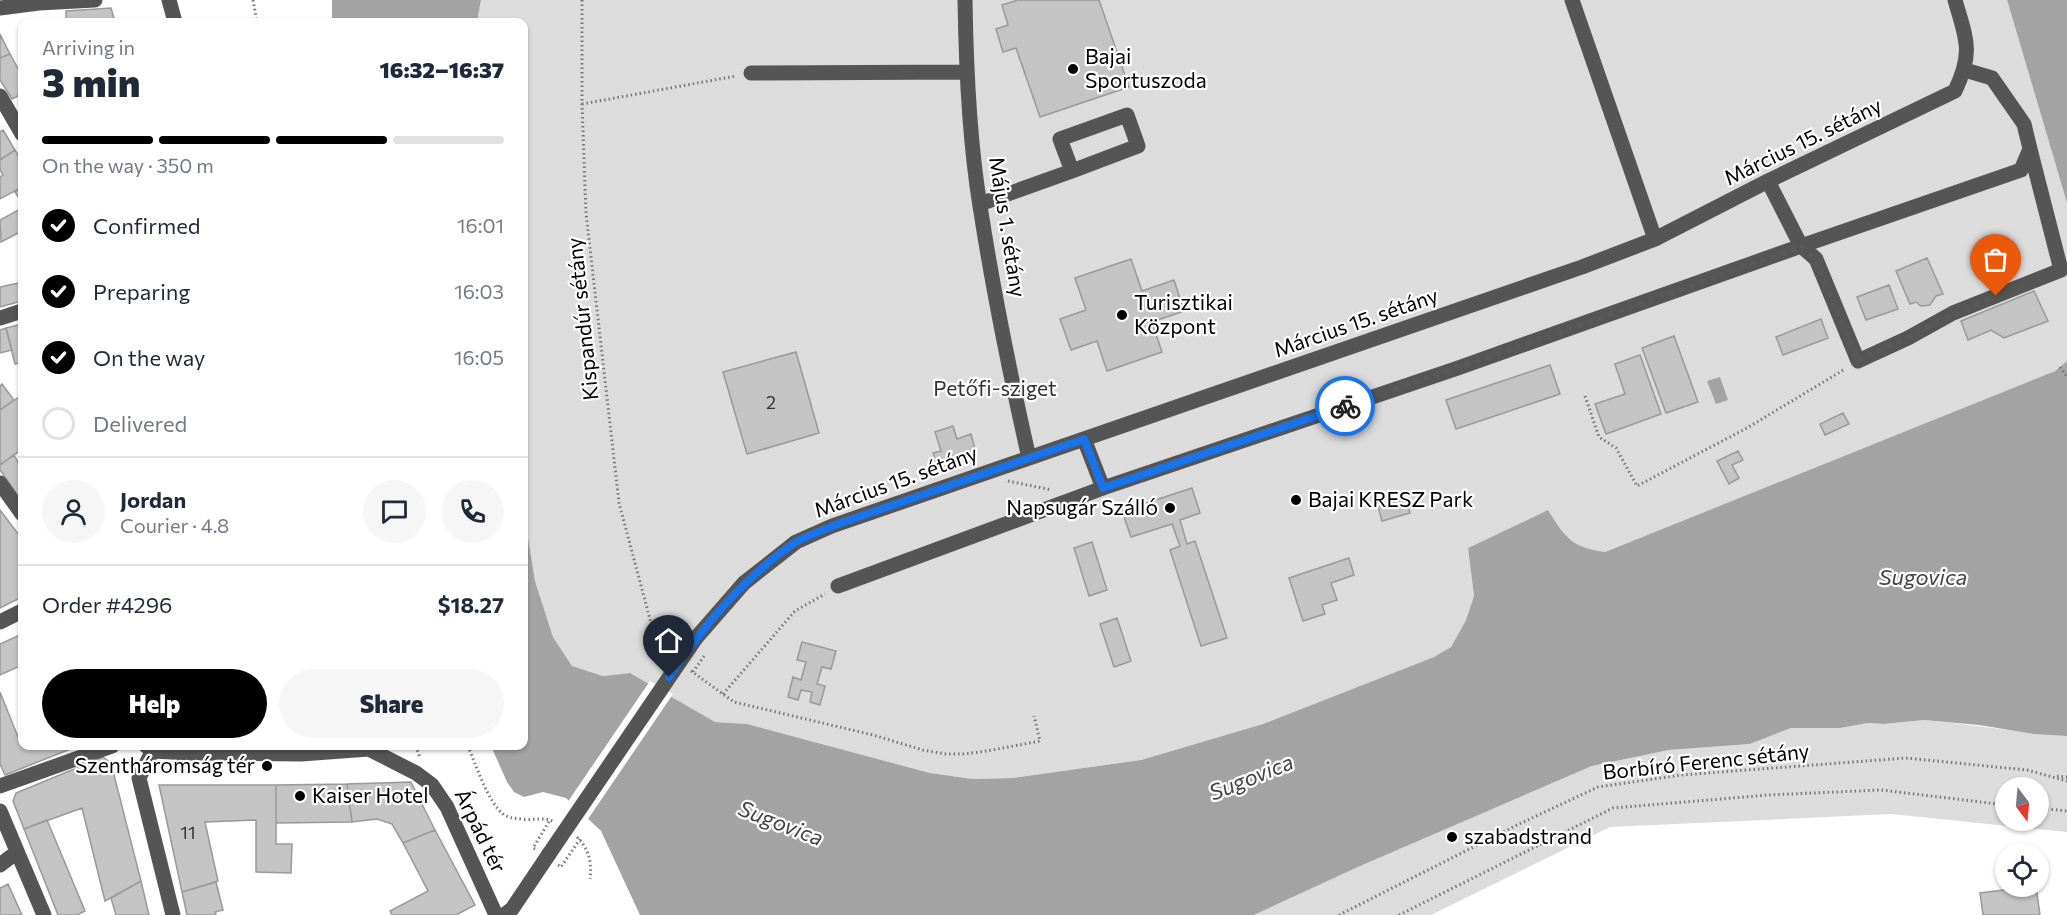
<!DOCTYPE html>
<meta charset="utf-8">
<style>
body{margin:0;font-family:Commissioner,sans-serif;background:#f6f6f7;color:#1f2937;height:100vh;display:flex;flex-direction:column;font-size:22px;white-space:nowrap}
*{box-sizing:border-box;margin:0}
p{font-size:20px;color:#747a83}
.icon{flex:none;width:33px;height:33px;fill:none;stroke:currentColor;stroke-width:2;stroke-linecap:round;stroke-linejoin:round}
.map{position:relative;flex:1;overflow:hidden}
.drawer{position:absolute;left:18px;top:18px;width:510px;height:732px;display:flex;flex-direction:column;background:#fff;border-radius:12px;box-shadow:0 2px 4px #0004}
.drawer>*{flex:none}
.needle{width:39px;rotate:164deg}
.fabs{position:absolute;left:1995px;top:777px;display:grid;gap:12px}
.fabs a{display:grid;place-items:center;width:54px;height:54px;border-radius:50%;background:#fff;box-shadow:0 2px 4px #0004;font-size:30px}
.pin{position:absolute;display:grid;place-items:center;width:51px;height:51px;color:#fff;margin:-62px -26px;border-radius:50% 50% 50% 0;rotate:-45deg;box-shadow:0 0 6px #0007}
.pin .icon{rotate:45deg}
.courier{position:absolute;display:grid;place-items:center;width:60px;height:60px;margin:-30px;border:4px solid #1a73e8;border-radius:50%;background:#fff;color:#222;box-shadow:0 2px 8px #0007}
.head em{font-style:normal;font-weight:800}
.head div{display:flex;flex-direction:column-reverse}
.head{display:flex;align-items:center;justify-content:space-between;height:102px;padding:0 24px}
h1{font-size:39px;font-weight:800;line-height:45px}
.bar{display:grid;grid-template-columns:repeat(4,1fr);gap:9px 6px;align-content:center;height:72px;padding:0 24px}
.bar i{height:8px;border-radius:4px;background:#e0e1e3}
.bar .active{background:#000}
.bar p{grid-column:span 4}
.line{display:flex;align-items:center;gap:15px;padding:0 24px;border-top:2px solid #e0e1e3}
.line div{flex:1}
.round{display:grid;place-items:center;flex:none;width:63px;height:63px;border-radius:32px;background:#f6f6f7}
ol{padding:0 24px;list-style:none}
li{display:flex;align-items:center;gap:18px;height:66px}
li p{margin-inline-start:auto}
li .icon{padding:6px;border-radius:50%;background:#000;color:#fff;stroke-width:4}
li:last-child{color:#747a83}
li i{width:33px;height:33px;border:3px solid #e0e1e3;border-radius:50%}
.action{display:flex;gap:12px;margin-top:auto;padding:12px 24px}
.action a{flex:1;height:69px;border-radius:36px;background:#000;color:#fff;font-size:24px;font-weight:800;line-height:69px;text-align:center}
.action a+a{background:#f6f6f7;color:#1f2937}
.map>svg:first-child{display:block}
.green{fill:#dcdcdc;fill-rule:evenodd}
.water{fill:#a3a3a3}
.pier{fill:#fff}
.building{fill:#c4c4c4;stroke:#999;stroke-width:1.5}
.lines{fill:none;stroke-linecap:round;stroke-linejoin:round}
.path{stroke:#777;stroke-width:3;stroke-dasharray:1.5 3;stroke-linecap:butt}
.minor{stroke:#555;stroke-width:15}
.minor-bridge{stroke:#555;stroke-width:15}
.done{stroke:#595959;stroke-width:6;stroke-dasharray:0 10.8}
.route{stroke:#1a73e8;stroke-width:8}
.poi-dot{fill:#000;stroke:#fff;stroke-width:2}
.labels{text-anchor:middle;stroke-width:4.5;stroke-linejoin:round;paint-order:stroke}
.number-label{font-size:18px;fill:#313131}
.poi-label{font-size:21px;fill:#000;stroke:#fff;text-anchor:start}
.street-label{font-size:21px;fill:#000;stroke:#fff}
.park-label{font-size:21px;fill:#333;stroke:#fff}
.water-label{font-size:22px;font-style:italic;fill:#444;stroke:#fff}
</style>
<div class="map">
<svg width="2067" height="915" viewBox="0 0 2067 915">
<rect width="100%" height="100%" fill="#fff"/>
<path class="green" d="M 481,0 L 2007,0 L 2067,203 L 2067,361 L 2055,371 L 1605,552 C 1568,547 1568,538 1548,510 L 1468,548 L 1474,596 L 1466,620 L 1451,647 L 1434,657 L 1263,724 L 1141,760 L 1013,778 L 973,779 L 930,773 L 747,724 L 714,722 L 630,673 L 603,676 L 572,666 L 553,637 L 535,581 L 524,513 L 524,22 L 477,22 Z
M 1924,720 C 1972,724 2019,733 2067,736 L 2067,832 L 1891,814 L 1610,827 L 1431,915 L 1254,915 L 1358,867 L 1592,766 L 1669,750 L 1750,744 L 1791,728 L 1840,728 L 1868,723 L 1884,724 ZM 2006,788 L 2038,788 L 2038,820 L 2006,820 Z"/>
<path class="water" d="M 332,0 L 481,0 L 477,22 L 332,22 Z
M 2007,0 L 2067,0 L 2067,203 Z
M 2067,361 L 2067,736 L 2034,734 L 1979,725 L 1924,720 L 1884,724 L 1868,723 L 1840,728 L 1791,728 L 1750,744 L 1669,750 L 1592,766 L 1358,867 L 1254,915 L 640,915 L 601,831 L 566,798 L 543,792 L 524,797 L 514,792 L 507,782 L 491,746 L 524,746 L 524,513 L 535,581 L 553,637 L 572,666 L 603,676 L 630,673 L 715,722 L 747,724 L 930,773 L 973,779 L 1013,778 L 1141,760 L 1263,724 L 1434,657 L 1451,647 L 1466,620 L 1474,596 L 1468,548 L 1548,510 C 1566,538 1571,547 1605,552 L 2055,371 Z
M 1720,377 L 1728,400 L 1716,404 L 1707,381 Z"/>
<path class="pier" d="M 650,681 L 673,694 L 586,822 L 567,803 Z"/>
<path class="building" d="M 1018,0 L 1099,0 L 1129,87 L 1040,117 L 1016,48 L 1003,52 L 996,29 L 1008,25 L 1002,5 Z
M 111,8 L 115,22 L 66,22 L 66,11 Z
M 0,34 L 10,54 L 0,58 Z
M 10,54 L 20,72 L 22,71 L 22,94 L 12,99 L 0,80 L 0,58 Z
M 3,130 L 15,150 L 0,160 L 0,132 Z
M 15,150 L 22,162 L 22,187 L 0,199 L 0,177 L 3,175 L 0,170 L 0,160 Z
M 22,187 L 22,203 L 15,192 Z
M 22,208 L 22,231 L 1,242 L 0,220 Z
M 1927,258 L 1943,294 L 1936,296 L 1930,305 L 1921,306 L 1916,302 L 1910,304 L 1896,271 Z
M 1131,259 L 1142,291 L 1174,280 L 1184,311 L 1152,322 L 1162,352 L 1107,371 L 1097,341 L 1071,350 L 1060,319 L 1086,310 L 1075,278 Z
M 19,283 L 22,301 L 0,307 L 0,287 Z
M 1889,285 L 1898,309 L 1866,320 L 1857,297 Z
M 2034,291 L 2048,321 L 2004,338 L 1991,330 L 1968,340 L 1961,321 Z
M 1821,319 L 1828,338 L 1783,355 L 1776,337 Z
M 22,324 L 22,362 L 15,364 L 6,328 Z
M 6,328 L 12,350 L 0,353 L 0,330 Z
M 1674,336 L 1698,402 L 1666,413 L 1642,348 Z
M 796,352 L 819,433 L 747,454 L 723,372 Z
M 1640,355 L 1661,414 L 1606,434 L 1595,404 L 1625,394 L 1615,364 Z
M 1550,365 L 1560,394 L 1456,429 L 1446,400 Z
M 2,384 L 14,400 L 0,410 L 0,386 Z
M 19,397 L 22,401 L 22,449 L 0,465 L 0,410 Z
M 1843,413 L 1849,424 L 1825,435 L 1820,424 Z
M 953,426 L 957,439 L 971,434 L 976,453 L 937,465 L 933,453 L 941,451 L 935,432 Z
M 1738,451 L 1743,460 L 1732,465 L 1739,478 L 1729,484 L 1717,461 Z
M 14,455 L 22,469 L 21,500 L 0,470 L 0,465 Z
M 1192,488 L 1200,513 L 1180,520 L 1187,544 L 1195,541 L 1227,638 L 1201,646 L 1170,550 L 1180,546 L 1172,524 L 1131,537 L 1122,511 Z
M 1406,499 L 1410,513 L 1382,521 L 1378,507 Z
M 0,510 L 22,539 L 22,597 L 0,608 Z
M 0,510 L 22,539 L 22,597 L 0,608 Z
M 1092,542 L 1107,590 L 1089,596 L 1074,548 Z
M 1349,558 L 1354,575 L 1331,583 L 1337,600 L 1322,605 L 1325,614 L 1303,621 L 1289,578 Z
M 1117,618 L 1131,661 L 1114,667 L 1100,624 Z
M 22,634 L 22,665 L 0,675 L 0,644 Z
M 802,642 L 836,651 L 831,669 L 822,667 L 817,684 L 825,686 L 820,705 L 810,702 L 812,692 L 801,690 L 798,700 L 788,697 L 793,677 L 801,680 L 806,662 L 797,660 Z
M 0,692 L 20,742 L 22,740 L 22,746 L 78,746 L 5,775 L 0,764 Z
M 103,757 L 111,763 L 141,881 L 105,901 L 82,808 L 24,829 L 13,801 L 16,793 Z
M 411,782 L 435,830 L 403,843 L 392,824 L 377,819 L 352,822 L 347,784 Z
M 347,784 L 352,822 L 276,823 L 276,785 Z
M 159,785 L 276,785 L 276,844 L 292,844 L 291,873 L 256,872 L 256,820 L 205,822 L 218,881 L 182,892 Z
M 47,820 L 85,911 L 77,915 L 58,915 L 24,829 Z
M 435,830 L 475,905 L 456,915 L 392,915 L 390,911 L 428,891 L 403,843 Z
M 141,881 L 149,915 L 116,915 L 111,898 Z
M 216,882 L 223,910 L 215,912 L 216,915 L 187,915 L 182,892 Z
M 8,884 L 22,915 L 0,915 L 0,888 Z
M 2036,886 L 2040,915 L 1983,915 L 1980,893 Z"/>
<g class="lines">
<path class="path" d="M 253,0 L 257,22
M 582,0 L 582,104 L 586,213 L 619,503 L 655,638 L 658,646 L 669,654
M 582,104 L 736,76
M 2060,367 L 2067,377
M 1585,396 L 1599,437 L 1616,448 L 1637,486 L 1747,428 L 1845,369
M 1008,481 L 1052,490
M 665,651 L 684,623 L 689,626
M 691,671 L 734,702 L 873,735 L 923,750 L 946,754 L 964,754 L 987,751 L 1040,741 L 1034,716
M 693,672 L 704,656
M 723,694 L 795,611 L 825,594
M 416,746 L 420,758
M 468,746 C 475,763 488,802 503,814 C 508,818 514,818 521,819 C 532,821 544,816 554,822
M 2057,776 L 2067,777
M 2038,808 L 2067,811
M 577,837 C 589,849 592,862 590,879
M 535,849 L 533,848 L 550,820
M 558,865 L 561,867 L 580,839
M 1339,915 L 1517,825 L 1598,787 L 1681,775 L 1906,758 L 2027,770 L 2067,781
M 1399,915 L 1613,808 L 1768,795 L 1881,790 L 2006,805"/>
<path class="minor" d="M 169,0 L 175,22
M 965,0 C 966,67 969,139 980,206 C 993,290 1010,374 1029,458
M 1572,0 L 1655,239
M 0,8 L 39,3 L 95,0
M 751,73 L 967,72
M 0,96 L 22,134
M 1768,181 L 1801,246 L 1816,259 L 1858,361 L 1908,338 L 1953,313 L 2061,270 L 2030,149
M 980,204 L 1072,171 L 1060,139 L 1127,115 L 1138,146 L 1072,171
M 0,318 L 22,311
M 1084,439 L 1103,488
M 0,483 L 22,514
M 838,586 L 1103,488 L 1458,368 L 1801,246 L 2021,170 L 2030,149 L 2024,124 L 1992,78 L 1965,70
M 0,622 L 22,611
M 696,638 L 744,583 L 796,542 L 832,526 L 1582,267 L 1655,239 L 1768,181 L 1955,91 C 1974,51 1966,39 1955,0
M 146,746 L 153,751 L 189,753 L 301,754 L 369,749
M 155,746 L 139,778 L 173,915
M 363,746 L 416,773 L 432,785 L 447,807 L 496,915
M 0,786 L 112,746
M 0,811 L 44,915
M 0,865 L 17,852
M 504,915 L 512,909 L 549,854"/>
<path class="minor-bridge" d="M 549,854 L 696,638"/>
</g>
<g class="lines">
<path class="done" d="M 1345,406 L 1602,318 L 1802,246 L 1816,260 L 1858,361 C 1905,339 1949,315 1996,296"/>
<path class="route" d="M 669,677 C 704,625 742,579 794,543 C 805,536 820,532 832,526 L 1084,439 L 1103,488 L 1345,406"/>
</g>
<g class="poi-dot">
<circle cx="1073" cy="69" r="6"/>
<circle cx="1122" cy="315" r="6"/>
<circle cx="1296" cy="500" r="6"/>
<circle cx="1170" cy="508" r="6"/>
<circle cx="267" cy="766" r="6"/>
<circle cx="300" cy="796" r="6"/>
<circle cx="1452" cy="837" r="6"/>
</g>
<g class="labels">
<g class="number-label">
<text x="771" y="409">2</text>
<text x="188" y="839">11</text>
</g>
<g class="poi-label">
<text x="1085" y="64">Bajai<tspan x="1085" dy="24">Sportuszoda</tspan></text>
<text x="1134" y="310">Turisztikai<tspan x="1134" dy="24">Központ</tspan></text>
<text x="1308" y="507">Bajai KRESZ Park</text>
<text x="1158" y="515" text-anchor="end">Napsugár Szálló</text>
<text x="255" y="773" text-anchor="end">Szentháromság tér</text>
<text x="312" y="803">Kaiser Hotel</text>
<text x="1464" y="844">szabadstrand</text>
</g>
<g class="street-label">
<text transform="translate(1803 142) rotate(-26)" y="7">Március 15. sétány</text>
<text transform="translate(1007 227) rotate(81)" y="7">Május 1. sétány</text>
<text transform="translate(583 319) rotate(-96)" y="7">Kispandúr sétány</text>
<text transform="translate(1356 323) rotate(-19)" y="7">Március 15. sétány</text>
<text transform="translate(896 482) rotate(-20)" y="7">Március 15. sétány</text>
<text transform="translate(1706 762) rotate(-6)" y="7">Borbíró Ferenc sétány</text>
<text transform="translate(480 831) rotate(64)" y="7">Árpád tér</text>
</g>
<g class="park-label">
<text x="995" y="396">Petőfi-sziget</text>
</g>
<g class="water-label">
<text x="1923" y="585">Sugovica</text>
<text transform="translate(1251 777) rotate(-22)" y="8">Sugovica</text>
<text transform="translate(781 823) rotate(21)" y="8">Sugovica</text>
</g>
</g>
</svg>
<div class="fabs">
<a><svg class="needle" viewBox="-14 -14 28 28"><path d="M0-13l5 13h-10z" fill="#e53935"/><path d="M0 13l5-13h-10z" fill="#747a83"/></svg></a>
<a><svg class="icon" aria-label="locate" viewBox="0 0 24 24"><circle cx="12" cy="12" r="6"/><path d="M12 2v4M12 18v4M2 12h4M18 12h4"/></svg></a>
</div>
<div class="pin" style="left:1996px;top:296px;background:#ea580c"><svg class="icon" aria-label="bag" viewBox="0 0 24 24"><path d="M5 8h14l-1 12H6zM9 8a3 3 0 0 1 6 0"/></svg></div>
<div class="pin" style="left:669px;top:677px;background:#1f2937"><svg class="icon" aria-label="home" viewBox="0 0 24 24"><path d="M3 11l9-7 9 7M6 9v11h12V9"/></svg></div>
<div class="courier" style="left:1345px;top:406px"><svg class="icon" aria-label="bike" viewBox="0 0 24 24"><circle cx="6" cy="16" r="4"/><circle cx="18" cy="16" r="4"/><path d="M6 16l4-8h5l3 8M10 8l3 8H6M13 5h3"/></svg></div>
<section class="drawer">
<div class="head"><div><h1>3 min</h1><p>Arriving in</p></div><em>16:32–16:37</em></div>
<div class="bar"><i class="active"></i><i class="active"></i><i class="active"></i><i></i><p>On the way · 350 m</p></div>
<ol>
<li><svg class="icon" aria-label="check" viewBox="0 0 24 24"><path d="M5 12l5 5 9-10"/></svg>Confirmed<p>16:01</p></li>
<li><svg class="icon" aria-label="check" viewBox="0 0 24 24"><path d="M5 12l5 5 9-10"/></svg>Preparing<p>16:03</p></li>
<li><svg class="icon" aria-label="check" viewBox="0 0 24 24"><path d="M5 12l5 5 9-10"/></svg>On the way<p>16:05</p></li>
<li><i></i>Delivered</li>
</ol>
<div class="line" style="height:108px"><a class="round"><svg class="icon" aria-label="person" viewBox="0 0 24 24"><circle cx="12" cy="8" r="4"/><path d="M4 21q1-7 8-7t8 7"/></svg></a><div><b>Jordan</b><p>Courier · 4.8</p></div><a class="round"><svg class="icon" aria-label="chat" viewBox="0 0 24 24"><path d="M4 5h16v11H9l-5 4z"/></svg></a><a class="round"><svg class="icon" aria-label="phone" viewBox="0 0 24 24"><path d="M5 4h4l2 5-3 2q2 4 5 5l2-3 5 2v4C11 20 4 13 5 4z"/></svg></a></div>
<div class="line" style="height:78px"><div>Order #4296</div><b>$18.27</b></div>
<div class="action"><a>Help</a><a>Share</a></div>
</section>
</div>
